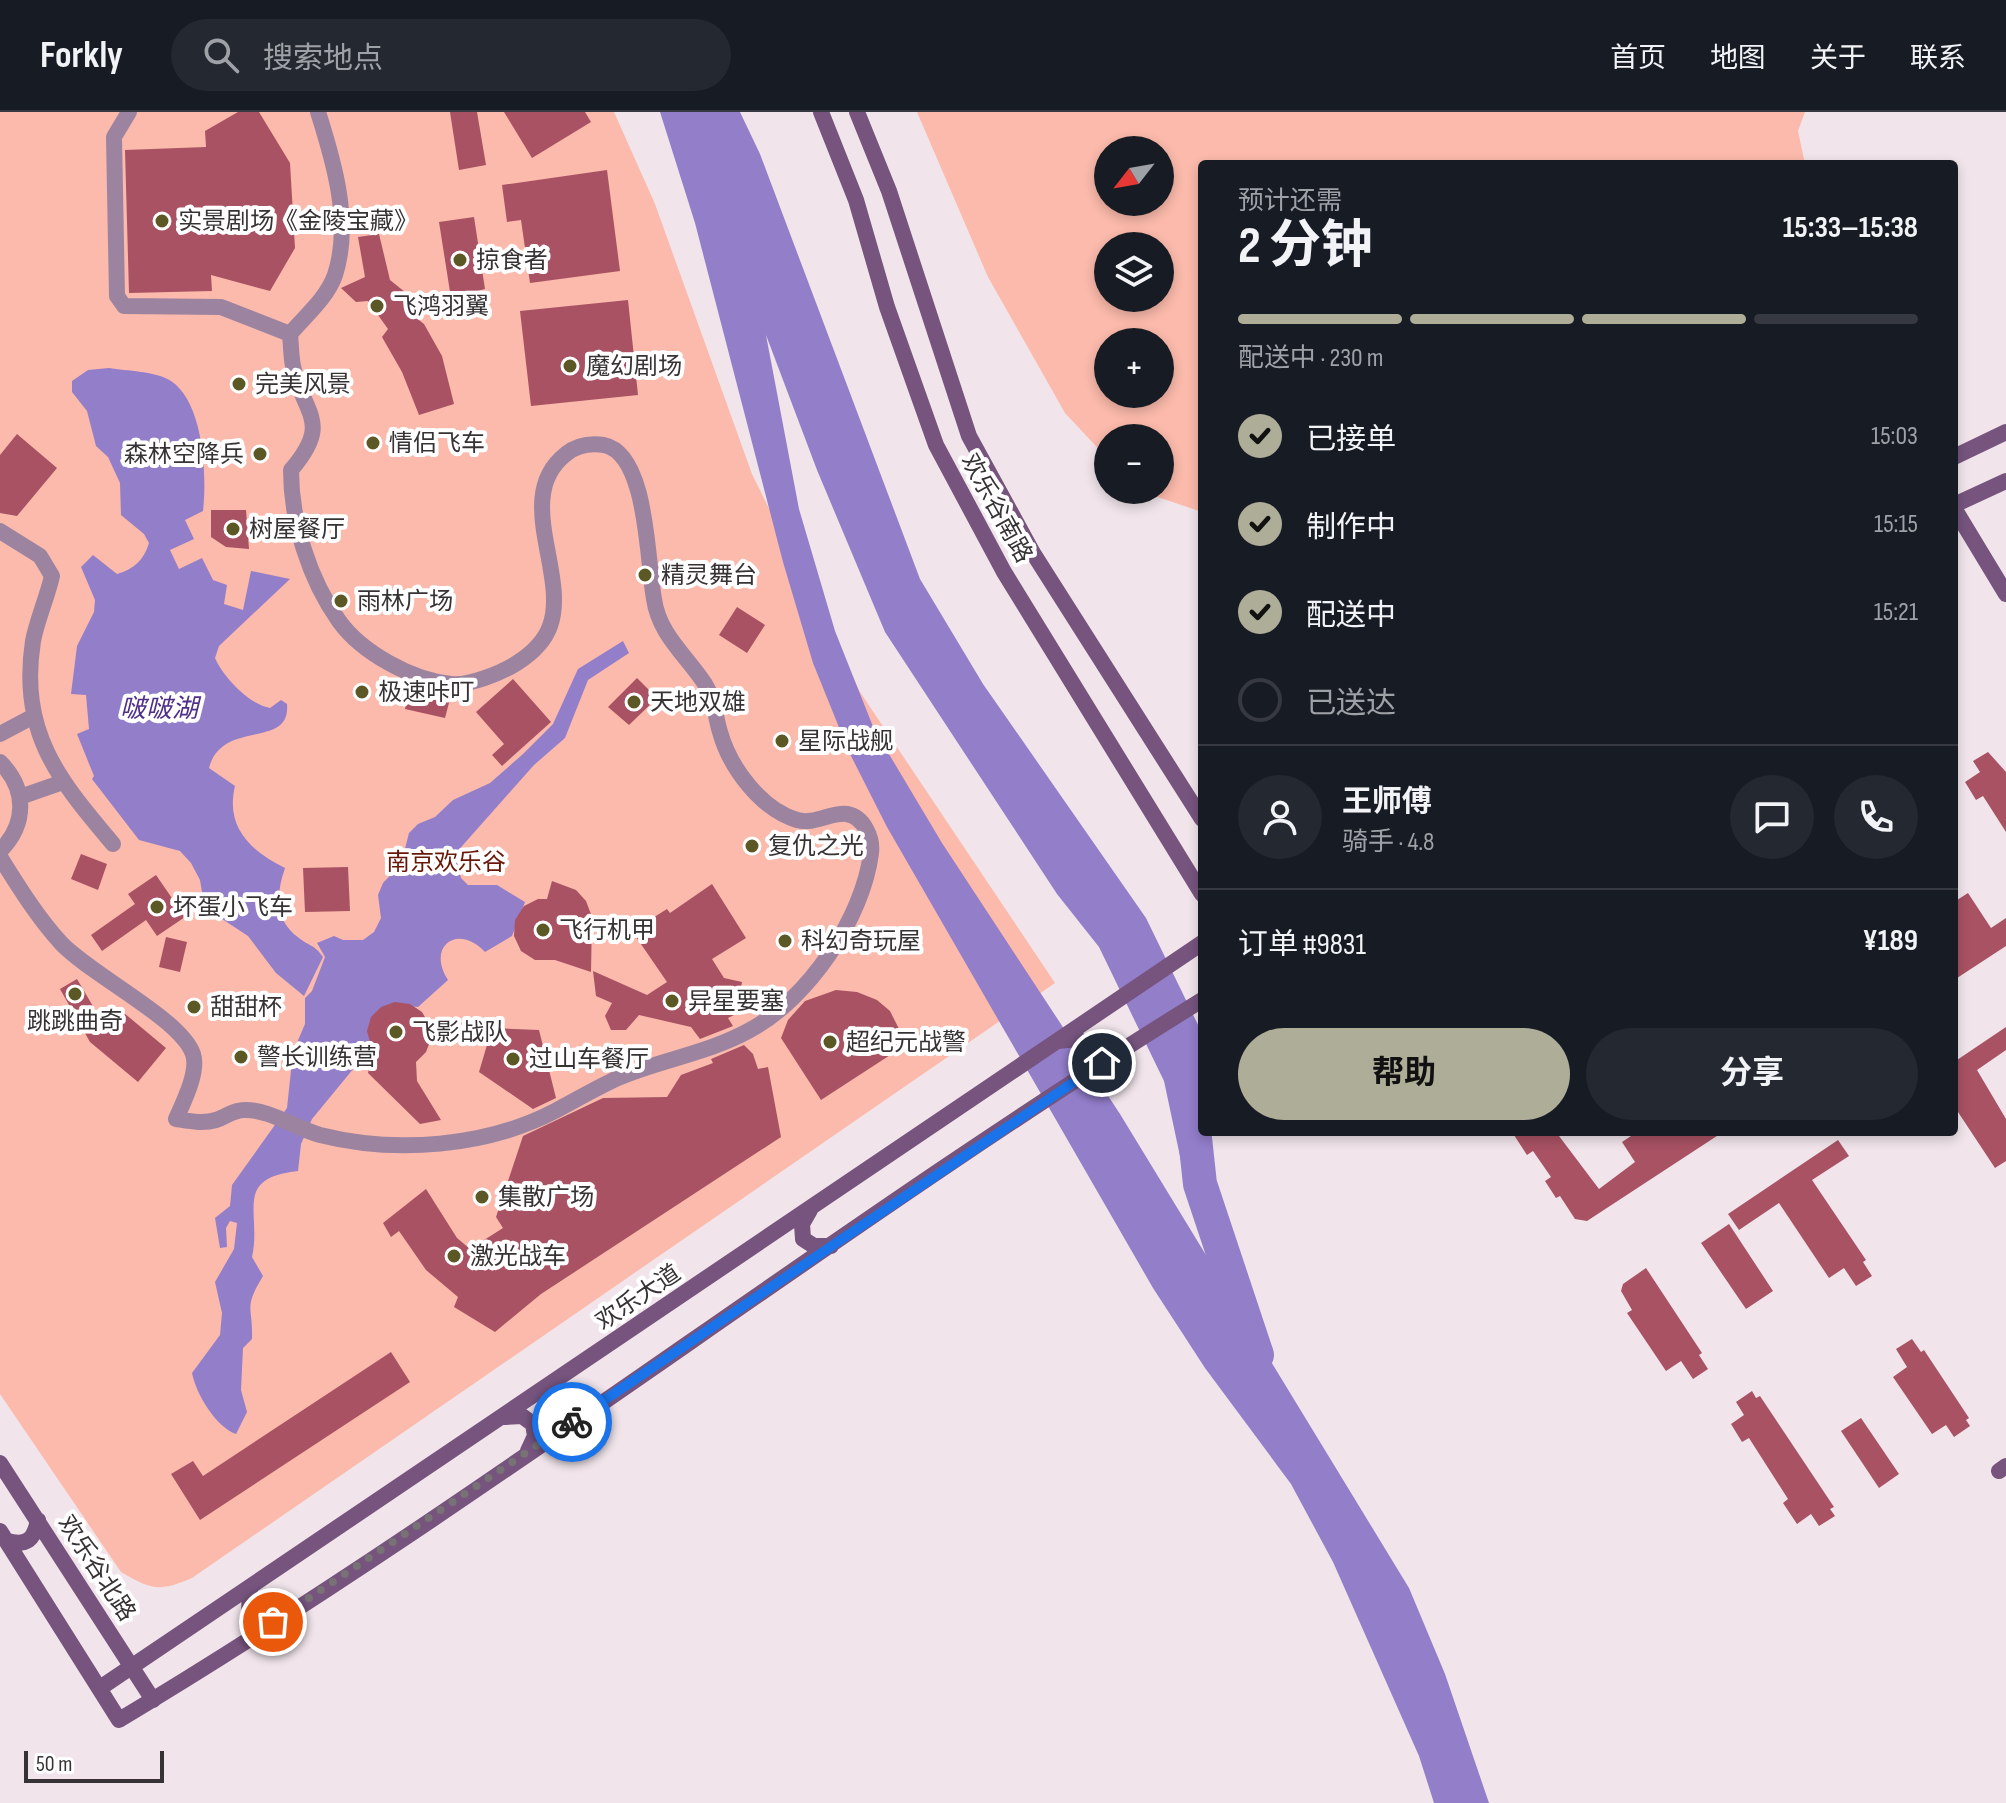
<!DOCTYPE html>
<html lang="zh">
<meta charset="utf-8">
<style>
body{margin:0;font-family:"Sofia Sans Condensed","Noto Sans SC",sans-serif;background:#242831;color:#f1f3f6;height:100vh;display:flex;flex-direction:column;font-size:30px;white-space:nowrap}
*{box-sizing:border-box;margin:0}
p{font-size:26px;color:#9ea1a6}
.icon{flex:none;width:44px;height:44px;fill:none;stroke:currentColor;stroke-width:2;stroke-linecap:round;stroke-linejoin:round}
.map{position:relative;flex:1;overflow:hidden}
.details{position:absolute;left:1198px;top:48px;width:760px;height:976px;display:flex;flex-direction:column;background:#171b24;border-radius:8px;box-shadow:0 4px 12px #0003}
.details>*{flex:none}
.needle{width:52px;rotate:239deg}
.tools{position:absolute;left:1094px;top:24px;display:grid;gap:16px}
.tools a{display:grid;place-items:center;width:80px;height:80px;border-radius:50%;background:#171b24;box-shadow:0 4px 12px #0003;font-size:40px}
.scale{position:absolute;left:24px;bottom:20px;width:140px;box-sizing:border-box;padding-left:8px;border:4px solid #373335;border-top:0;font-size:22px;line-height:28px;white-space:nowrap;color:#373335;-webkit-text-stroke:6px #fff;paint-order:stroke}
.pin{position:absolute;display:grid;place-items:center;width:68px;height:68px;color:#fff;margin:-34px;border:4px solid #fff;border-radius:50%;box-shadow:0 2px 8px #0007}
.courier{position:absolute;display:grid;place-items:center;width:80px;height:80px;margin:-40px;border:6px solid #1a73e8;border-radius:50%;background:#fff;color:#222;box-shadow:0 2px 10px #0007}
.summary em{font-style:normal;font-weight:700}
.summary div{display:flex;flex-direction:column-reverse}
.summary{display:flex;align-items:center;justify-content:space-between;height:136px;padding:0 40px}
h1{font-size:52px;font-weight:700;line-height:60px}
.bar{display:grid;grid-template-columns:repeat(4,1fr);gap:12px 8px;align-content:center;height:96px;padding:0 40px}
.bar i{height:10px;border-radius:6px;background:#363941}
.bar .on{background:#aead98}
.bar p{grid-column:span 4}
.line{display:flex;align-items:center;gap:20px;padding:0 40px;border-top:2px solid #363941}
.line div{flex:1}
.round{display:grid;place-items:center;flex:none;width:84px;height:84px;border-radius:42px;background:#242831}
ol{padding:0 40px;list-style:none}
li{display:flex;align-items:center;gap:24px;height:88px}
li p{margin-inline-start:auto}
li .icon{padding:8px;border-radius:50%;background:#aead98;color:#111;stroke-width:4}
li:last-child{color:#9ea1a6}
li i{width:44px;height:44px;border:4px solid #363941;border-radius:50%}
.action{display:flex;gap:16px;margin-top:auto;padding:16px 40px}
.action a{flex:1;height:92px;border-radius:48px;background:#aead98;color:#111;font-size:32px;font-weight:700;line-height:92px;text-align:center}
.action a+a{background:#242831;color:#f1f3f6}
header{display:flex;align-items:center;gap:48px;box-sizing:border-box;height:112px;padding:0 40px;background:#171b24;border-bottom:2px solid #363941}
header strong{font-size:38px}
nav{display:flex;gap:44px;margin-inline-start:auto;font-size:28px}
.search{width:560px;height:72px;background:#242831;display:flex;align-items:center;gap:20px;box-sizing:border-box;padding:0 28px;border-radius:44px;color:#9ea1a6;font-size:30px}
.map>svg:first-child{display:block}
.green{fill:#fbbaab;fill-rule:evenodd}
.water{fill:#937eca}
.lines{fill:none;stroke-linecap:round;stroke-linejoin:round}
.river{stroke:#937eca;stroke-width:34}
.building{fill:#a85264}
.street{stroke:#9c84a1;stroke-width:16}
.secondary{stroke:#76547e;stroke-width:16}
.done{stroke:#787175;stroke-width:8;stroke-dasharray:0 14.4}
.route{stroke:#1a73e8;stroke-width:10}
.poi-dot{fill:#5c5825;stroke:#fff;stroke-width:3}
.labels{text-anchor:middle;stroke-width:8;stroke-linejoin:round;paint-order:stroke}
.poi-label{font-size:24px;fill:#373335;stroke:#fff;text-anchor:start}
.street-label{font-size:24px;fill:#373335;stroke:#fff}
.park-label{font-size:24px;fill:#671708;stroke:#fff}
.water-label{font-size:26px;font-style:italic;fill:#502f8a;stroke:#fff}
</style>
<header>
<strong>Forkly</strong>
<div class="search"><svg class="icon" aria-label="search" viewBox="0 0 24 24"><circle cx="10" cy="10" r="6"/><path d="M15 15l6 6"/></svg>搜索地点</div>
<nav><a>首页</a><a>地图</a><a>关于</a><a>联系</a></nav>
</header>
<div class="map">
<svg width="2006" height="1691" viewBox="0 0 2006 1691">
<rect width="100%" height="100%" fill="#f1e5eb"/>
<path class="green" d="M 0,0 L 614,0 L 655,92 L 752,362 L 860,580 L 1055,871 L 192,1466 C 159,1480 152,1478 121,1460 L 0,1282 Z
M 917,0 L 1805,0 L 1798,19 L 1805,52 L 1202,52 L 1202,400 L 1137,378 L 1160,378 L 1160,326 L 1108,326 L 1108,347 L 1065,301 L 988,165 ZM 1160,38 L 1160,90 L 1108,90 L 1108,38 ZM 1160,134 L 1160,186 L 1108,186 L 1108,134 ZM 1108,230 L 1160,230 L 1160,282 L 1108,282 Z"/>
<path class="water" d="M 660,0 L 740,0 L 760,42 L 920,467 L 983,572 L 1146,806 L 1202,921 L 1202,1020 L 1212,1020 L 1212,1068 L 1187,1077 L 1164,969 L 1099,835 L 1057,782 L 885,520 L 817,358 L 766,223 L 799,397 L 835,519 L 874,617 L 942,731 L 1120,1002 L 1409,1476 L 1445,1562 L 1489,1691 L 1434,1691 L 1419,1644 L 1333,1450 L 1291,1372 L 1205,1256 L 1153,1176 L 887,715 L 849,640 L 813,551 L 783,450 L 695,111 Z
M 109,256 C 126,259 156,259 171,269 C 204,291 207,364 203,399 L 185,408 L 194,427 L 170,438 L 179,457 L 202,446 L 213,468 L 227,473 L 224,492 L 243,498 L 251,459 L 290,467 L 219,534 L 215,546 C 223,565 250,593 270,596 L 281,588 L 287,592 C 291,638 222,606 209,656 L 235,674 C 225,716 251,739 285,756 C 276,782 274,808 299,826 C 309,834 315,833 323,845 L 304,884 L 276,861 L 248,824 L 213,801 L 203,786 L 200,768 L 191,751 L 180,739 L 139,728 L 92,667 L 94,664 L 77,622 L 89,617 L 86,583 L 71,582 L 77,534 L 94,500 L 95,488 L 81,455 L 93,443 L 117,462 C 134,457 144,448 149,431 L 144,422 L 121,403 L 120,371 L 108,345 L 96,334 L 87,299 L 72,280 L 72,269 L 88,258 Z
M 623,529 L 629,541 L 588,568 L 565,626 L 534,653 L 455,742 L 461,766 L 468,773 L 497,773 L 525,790 L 512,824 L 485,840 C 458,811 426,834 448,868 L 418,895 L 393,893 L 372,913 L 368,939 L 312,1007 L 301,1032 L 298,1059 C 232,1066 262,1101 252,1145 L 263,1164 C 243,1197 253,1193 252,1227 L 243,1236 L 241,1278 L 247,1300 L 236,1322 C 216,1315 196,1282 192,1261 L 220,1223 L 222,1201 L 215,1170 L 234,1137 L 237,1111 L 230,1109 L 226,1116 L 227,1135 L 220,1136 L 215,1106 L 230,1094 L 232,1073 L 287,996 L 293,940 L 305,912 L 305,886 L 312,879 L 325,845 L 317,831 L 334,824 L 343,828 L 363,828 L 374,820 L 381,806 L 378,783 L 383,771 L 401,752 L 409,721 L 418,712 L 435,705 L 453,688 L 490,671 L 523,642 L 553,612 L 578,557 Z"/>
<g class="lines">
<path class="river" d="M 1195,1026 L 1200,1072 L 1257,1243"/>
</g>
<path class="building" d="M 238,0 L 259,0 L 290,51 L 295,136 L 270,179 L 211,163 L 212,179 L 129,181 L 125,38 L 206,35 L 205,19 Z
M 450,0 L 477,0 L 486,53 L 459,58 Z
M 504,0 L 585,0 L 591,10 L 532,46 Z
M 607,58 L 620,159 L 530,171 L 521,108 L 507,110 L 502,73 Z
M 474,105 L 485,177 L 451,186 L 439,110 Z
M 379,122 L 390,168 L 416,189 L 410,201 L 424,212 L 442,244 L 454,292 L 419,303 L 402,260 L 382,225 L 388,217 L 368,189 L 356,190 L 341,176 L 365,165 L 358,125 Z
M 628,188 L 638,283 L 531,294 L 520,199 Z
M 17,322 L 57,356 L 17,404 L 0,401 L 0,343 Z
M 211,398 L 246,398 L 249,437 L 226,435 L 211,425 Z
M 737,495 L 765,513 L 747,541 L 719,523 Z
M 637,566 L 657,586 L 629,613 L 608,595 Z
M 513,567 L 551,610 L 502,654 L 492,643 L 504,632 L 476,600 Z
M 409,578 L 450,587 L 445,606 L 405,597 Z
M 1988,640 L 2006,660 L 2006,720 L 1983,684 L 1976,688 L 1965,670 L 1980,660 L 1973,649 Z
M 81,742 L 107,752 L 98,778 L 71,767 Z
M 348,755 L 350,799 L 305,800 L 303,756 Z
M 156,763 L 185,805 L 157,824 L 146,808 L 102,839 L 91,823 L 135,792 L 128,782 Z
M 552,769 L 576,778 L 586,789 L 592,805 L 591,860 L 555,848 L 535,848 L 521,839 L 514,824 L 515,808 L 524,794 L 538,787 L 547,787 Z
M 712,772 L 746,826 L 712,847 L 724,866 L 742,870 L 736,902 L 728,906 L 733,914 L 700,927 L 691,915 L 639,903 L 626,918 L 611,918 L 605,904 L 612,891 L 596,884 L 593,859 L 647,883 L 667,870 L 632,819 L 667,797 L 670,801 Z
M 1968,781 L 1991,816 L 2006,806 L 2006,834 L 1954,868 L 1954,790 Z
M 166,825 L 187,830 L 180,860 L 159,855 Z
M 77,867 L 104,913 L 118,896 L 166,936 L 138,970 L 90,930 L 60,877 Z
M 836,878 L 857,880 L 877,888 L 890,899 L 901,921 L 901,936 L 821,988 L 781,926 L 788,908 L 805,889 Z
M 395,890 L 410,892 L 422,900 L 429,912 L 431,927 L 426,940 L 416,950 L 417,969 L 441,1008 L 420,1012 L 368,961 L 373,941 L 367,919 L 371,905 L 381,895 Z
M 2006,915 L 2006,938 L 1977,958 L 2006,1007 L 2006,1049 L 1995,1056 L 1954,994 L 1954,950 Z
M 492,916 L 539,918 L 556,986 L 533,997 L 479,960 Z
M 744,933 L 753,942 L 758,957 L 768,955 L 781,1025 L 541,1182 L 495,1220 L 454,1195 L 458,1185 L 426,1158 L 399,1119 L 391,1125 L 383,1111 L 426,1077 L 457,1126 L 470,1137 L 503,1116 L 496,1105 L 523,1024 L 603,986 L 667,985 L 681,963 L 713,951 L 711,947 Z
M 1512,1020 L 1556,1020 L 1599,1077 L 1635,1050 L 1622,1030 L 1637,1020 L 1723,1020 L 1587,1109 L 1575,1107 L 1560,1084 L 1556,1086 L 1545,1069 L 1551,1065 L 1533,1039 L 1527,1043 Z
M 1838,1028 L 1849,1044 L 1812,1068 L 1866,1148 L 1863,1150 L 1872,1164 L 1856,1174 L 1844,1156 L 1829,1166 L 1779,1091 L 1739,1118 L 1728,1102 Z
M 1729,1112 L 1773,1179 L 1746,1197 L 1701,1131 Z
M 1646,1156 L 1702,1241 L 1699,1243 L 1708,1257 L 1693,1267 L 1681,1249 L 1666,1259 L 1627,1201 L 1632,1198 L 1621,1179 L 1623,1172 Z
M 1912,1227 L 1921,1240 L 1924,1238 L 1969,1306 L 1966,1308 L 1970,1314 L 1954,1325 L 1946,1313 L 1932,1322 L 1893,1265 L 1907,1255 L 1896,1237 Z
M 391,1240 L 410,1270 L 200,1408 L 171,1362 L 193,1349 L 203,1364 Z
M 1752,1279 L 1756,1286 L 1760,1284 L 1834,1395 L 1830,1397 L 1835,1404 L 1819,1414 L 1811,1402 L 1797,1412 L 1783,1391 L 1788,1387 L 1749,1326 L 1742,1330 L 1731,1312 L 1744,1303 L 1736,1290 Z
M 1861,1306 L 1899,1362 L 1879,1376 L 1841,1319 Z"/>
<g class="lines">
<path class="street" d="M 129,0 L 114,25 L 117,184 L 124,194 L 221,195 L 290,222
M 0,419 L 40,444 L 52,464 C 47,486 37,508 33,529 C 19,620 58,667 113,732
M 0,622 L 32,605
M 0,650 C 27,677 27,712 0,739
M 20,685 L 63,670
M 0,745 C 18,774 38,806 61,831 C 91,863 181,907 193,942 C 199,960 183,991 176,1007 C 189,1009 203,1012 216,1008 C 226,1005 233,998 244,998 C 269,997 295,1016 320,1023 C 396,1042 486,1035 555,999 C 576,988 596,976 618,966 C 660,948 709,941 750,918 C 808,887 863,806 871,741 C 873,726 864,705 847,702 C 831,700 814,713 797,708 C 761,697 730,656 720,620 C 715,604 715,588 705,572 C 687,544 659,523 654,487 C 647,450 648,342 604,333 C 590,331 577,333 566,342 C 512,384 569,462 550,514 C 544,531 531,542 517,551 C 501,561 469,574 451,572 C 412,568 362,541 339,509 C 309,467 291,409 291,358 C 333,309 303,303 293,254 C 291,244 291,232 290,222 C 305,204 327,186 335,163 C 352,111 334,50 318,0"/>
<path class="secondary" d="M 821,0 L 856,88 L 887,195 L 936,333 L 1004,460 L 1202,782
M 857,0 L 889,79 L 969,324 L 1033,441 L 1202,707
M 1954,345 L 2006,320
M 1954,393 L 2006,369
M 1954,396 L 2006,482
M 1058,929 L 1077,927 L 1089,934 L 1091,947 L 1080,963
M 810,1098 L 802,1112 L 803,1127 L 814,1134 L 831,1134
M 505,1305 L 522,1304 L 533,1312 L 535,1324 L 528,1339
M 0,1351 L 153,1588
M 1999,1359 L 2006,1354
M 0,1419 L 119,1608 C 491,1385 833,1116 1202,888
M 7,1429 C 27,1434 34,1428 38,1408
M 250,1477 L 249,1501 L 259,1508 L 273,1510
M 100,1576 L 1202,831"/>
</g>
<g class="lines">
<path class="done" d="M 273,1510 L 572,1310"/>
<path class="route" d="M 572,1310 L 1102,951"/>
</g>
<g class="poi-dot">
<circle cx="162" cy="109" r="8"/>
<circle cx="460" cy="148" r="8"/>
<circle cx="377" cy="194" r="8"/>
<circle cx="570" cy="254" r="8"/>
<circle cx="239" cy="272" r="8"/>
<circle cx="373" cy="331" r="8"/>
<circle cx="260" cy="342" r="8"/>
<circle cx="233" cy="417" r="8"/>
<circle cx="645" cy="463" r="8"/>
<circle cx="341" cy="489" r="8"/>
<circle cx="362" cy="580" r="8"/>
<circle cx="634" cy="590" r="8"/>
<circle cx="782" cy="629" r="8"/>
<circle cx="752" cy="734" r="8"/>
<circle cx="157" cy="795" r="8"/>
<circle cx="543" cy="818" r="8"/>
<circle cx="785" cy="829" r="8"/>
<circle cx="75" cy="882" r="8"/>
<circle cx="672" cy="889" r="8"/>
<circle cx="194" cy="895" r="8"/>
<circle cx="396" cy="920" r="8"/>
<circle cx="830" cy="930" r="8"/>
<circle cx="241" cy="945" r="8"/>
<circle cx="513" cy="947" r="8"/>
<circle cx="482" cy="1085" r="8"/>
<circle cx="454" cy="1144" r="8"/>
</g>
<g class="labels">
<g class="poi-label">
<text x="178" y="117">实景剧场《金陵宝藏》</text>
<text x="476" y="156">掠食者</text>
<text x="393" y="202">飞鸿羽翼</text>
<text x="586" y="262">魔幻剧场</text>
<text x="255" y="280">完美风景</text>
<text x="389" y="339">情侣飞车</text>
<text x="244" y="350" text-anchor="end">森林空降兵</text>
<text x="249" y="425">树屋餐厅</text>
<text x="661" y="471">精灵舞台</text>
<text x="357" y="497">雨林广场</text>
<text x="378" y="588">极速咔叮</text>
<text x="650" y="598">天地双雄</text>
<text x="798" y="637">星际战舰</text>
<text x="768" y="742">复仇之光</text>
<text x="173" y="803">坏蛋小飞车</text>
<text x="559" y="826">飞行机甲</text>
<text x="801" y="837">科幻奇玩屋</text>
<text x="688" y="897">异星要塞</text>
<text x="210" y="903">甜甜杯</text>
<text x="75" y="917" text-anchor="middle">跳跳曲奇</text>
<text x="412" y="928">飞影战队</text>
<text x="846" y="938">超纪元战警</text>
<text x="257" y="953">警长训练营</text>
<text x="529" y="955">过山车餐厅</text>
<text x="498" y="1093">集散广场</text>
<text x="470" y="1152">激光战车</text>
</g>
<g class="street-label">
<text transform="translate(997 396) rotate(61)" y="8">欢乐谷南路</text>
<text transform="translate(638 1185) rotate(-34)" y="8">欢乐大道</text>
<text transform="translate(97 1456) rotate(57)" y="8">欢乐谷北路</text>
</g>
<g class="park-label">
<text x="446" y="758">南京欢乐谷</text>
</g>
<g class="water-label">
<text x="159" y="605">啵啵湖</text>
</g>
</g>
</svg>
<div class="tools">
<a><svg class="needle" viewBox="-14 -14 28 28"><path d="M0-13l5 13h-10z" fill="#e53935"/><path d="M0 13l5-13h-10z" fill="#9ea1a6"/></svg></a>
<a><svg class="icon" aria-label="layers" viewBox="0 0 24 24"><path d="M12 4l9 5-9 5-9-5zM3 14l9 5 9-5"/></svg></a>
<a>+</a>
<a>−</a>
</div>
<div class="scale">50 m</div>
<div class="pin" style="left:273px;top:1510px;background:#ea580c"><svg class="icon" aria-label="bag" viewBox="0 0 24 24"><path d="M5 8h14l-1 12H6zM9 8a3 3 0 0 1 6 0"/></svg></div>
<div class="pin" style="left:1102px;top:951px;background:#1f2937"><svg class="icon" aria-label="home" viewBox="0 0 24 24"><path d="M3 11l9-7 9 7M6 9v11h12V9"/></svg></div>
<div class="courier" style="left:572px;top:1310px"><svg class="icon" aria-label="bike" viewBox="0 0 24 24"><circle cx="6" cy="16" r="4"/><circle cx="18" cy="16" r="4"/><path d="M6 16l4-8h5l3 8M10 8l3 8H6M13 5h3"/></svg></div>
<section class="details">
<div class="summary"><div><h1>2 分钟</h1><p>预计还需</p></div><em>15:33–15:38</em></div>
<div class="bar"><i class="on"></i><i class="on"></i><i class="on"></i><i></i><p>配送中 · 230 m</p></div>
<ol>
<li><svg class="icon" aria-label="check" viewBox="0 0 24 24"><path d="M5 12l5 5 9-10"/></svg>已接单<p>15:03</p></li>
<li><svg class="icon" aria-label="check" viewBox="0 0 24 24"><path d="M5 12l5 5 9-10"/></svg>制作中<p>15:15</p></li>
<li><svg class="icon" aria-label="check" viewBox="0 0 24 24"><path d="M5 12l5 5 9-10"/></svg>配送中<p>15:21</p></li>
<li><i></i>已送达</li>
</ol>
<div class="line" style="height:144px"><a class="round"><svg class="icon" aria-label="person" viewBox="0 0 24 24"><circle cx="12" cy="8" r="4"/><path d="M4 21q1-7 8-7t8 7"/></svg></a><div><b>王师傅</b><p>骑手 · 4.8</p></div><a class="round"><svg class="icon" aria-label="chat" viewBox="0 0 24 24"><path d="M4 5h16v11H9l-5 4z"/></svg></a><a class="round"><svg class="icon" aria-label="phone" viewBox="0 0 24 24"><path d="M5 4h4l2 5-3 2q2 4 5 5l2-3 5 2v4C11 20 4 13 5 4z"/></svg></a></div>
<div class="line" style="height:104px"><div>订单 #9831</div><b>¥189</b></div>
<div class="action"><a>帮助</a><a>分享</a></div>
</section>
</div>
